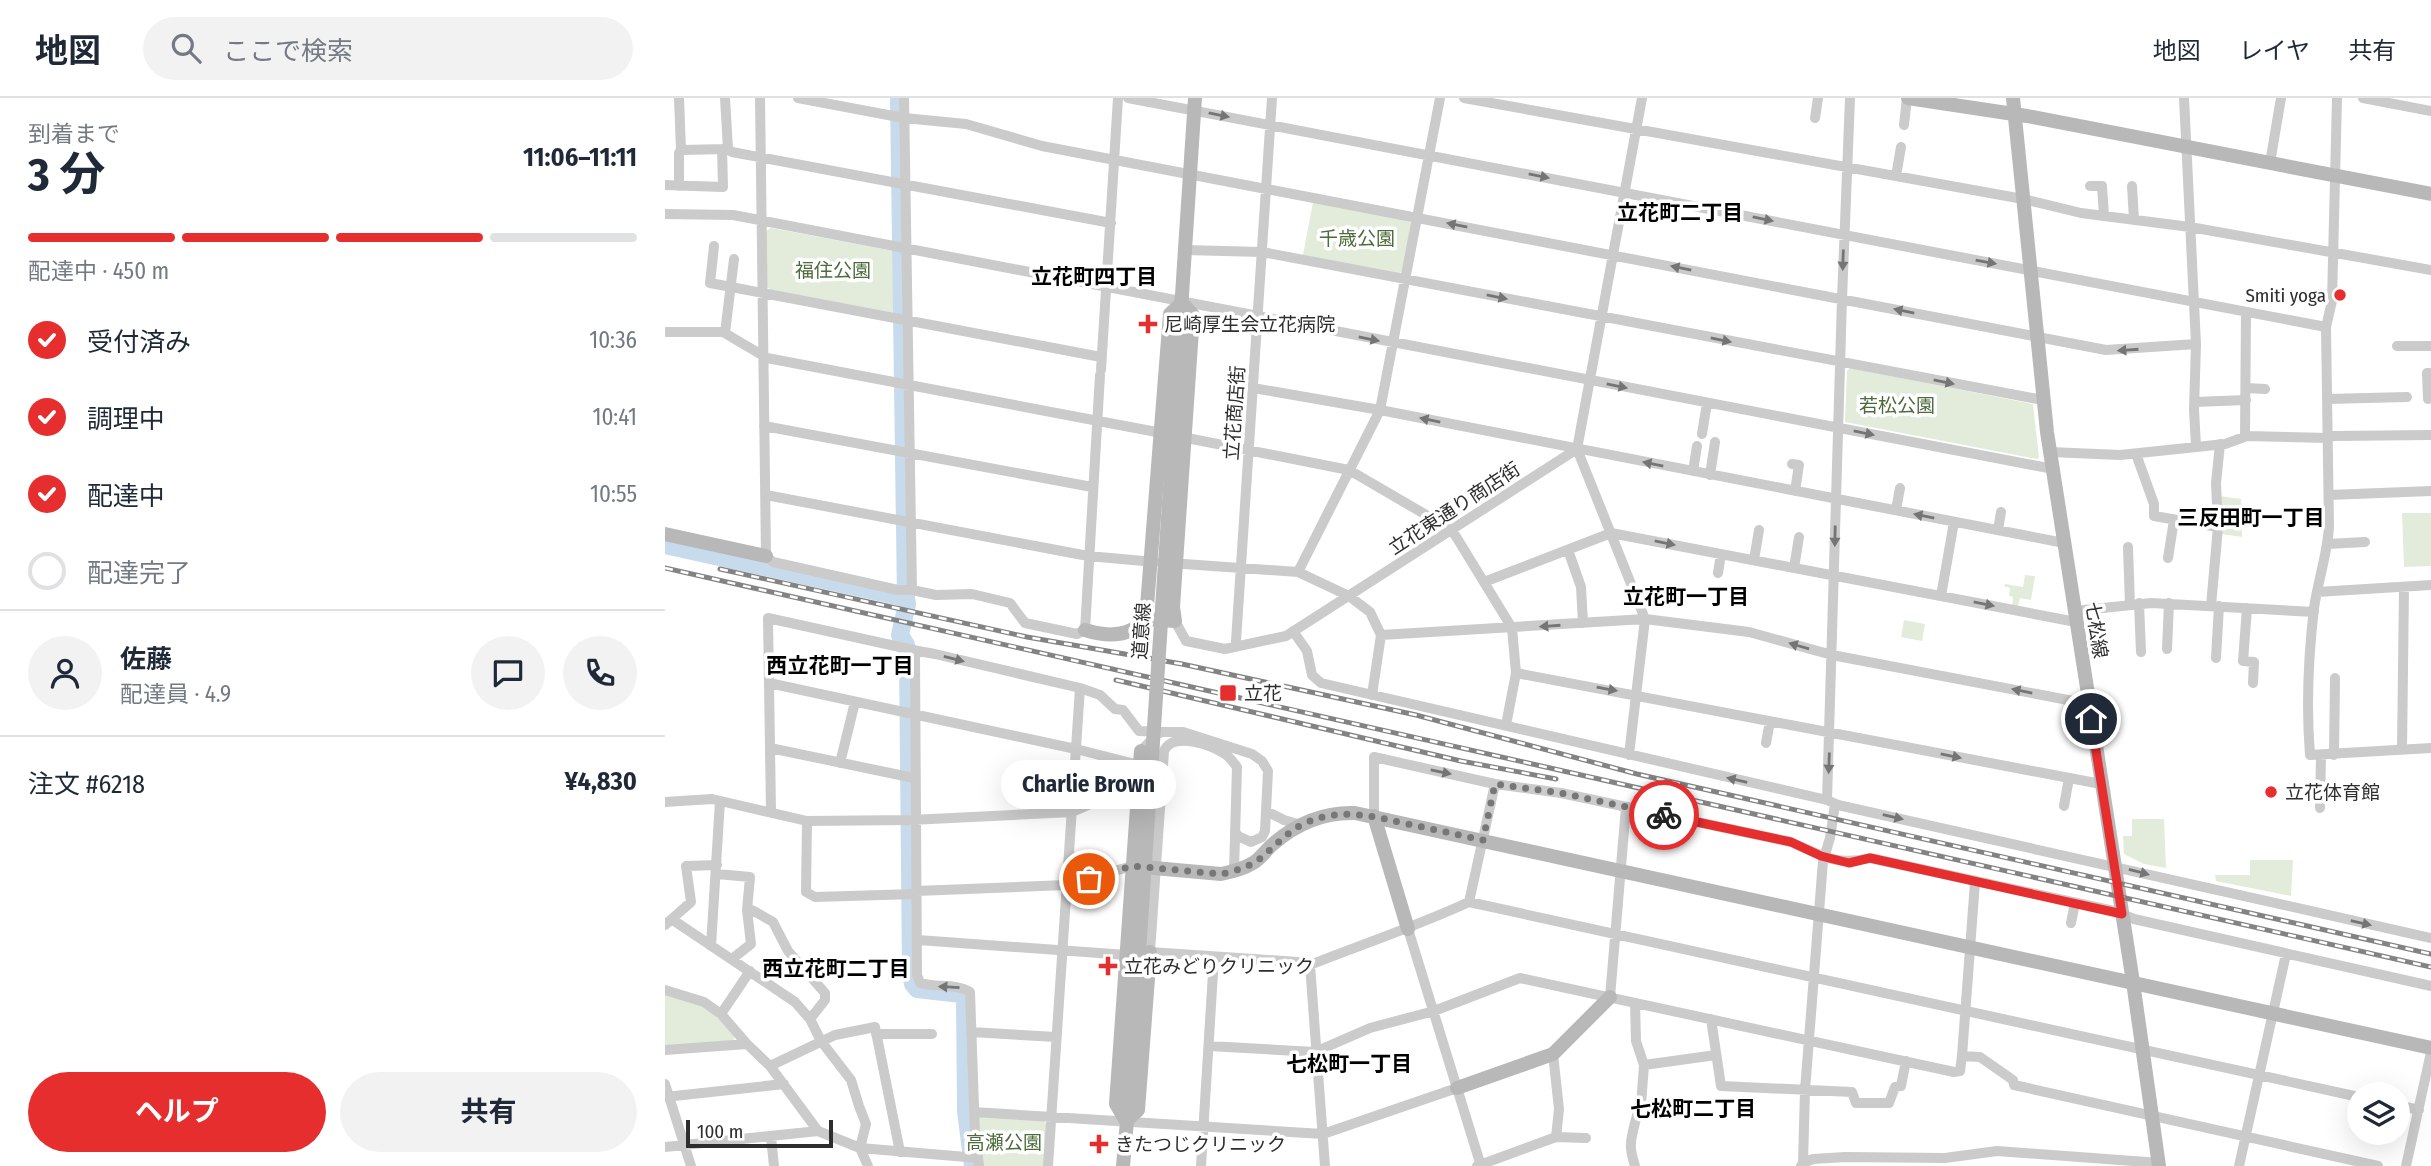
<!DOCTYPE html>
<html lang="ja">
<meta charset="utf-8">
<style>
body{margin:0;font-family:"Fira Sans Condensed","Noto Sans JP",sans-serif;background:#f2f2f3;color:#1f2937;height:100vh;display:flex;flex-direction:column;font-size:26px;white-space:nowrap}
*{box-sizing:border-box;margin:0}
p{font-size:23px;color:#747a83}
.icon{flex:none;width:38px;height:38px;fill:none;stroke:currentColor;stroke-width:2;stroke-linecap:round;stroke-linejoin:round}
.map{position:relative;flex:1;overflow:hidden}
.details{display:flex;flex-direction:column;background:#fff;width:665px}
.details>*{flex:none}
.controls{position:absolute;left:1682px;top:984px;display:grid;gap:14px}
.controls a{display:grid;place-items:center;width:63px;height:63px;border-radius:50%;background:#fff;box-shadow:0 7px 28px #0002;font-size:35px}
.scale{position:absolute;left:21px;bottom:18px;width:147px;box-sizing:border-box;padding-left:7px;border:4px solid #2e2e2e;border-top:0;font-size:19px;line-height:24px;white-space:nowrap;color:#2e2e2e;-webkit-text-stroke:5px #fff;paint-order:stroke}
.pin{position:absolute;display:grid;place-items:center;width:60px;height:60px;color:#fff;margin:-30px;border:4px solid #fff;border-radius:50%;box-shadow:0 2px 7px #0007}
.courier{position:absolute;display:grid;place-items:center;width:70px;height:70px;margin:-35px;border:5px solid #e72e2e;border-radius:50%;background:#fff;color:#222;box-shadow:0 2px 9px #0007}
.bubble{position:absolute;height:49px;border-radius:24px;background:#fff;box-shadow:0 7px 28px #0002;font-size:23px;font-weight:700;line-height:49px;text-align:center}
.head em{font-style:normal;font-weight:700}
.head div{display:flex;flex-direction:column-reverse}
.head{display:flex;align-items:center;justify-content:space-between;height:119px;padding:0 28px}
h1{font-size:46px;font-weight:700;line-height:52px}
.bar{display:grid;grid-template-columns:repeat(4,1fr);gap:10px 7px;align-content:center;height:84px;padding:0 28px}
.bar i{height:9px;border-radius:5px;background:#e0e1e3}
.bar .current{background:#e72e2e}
.bar p{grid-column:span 4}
.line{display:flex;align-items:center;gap:18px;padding:0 28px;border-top:2px solid #e0e1e3}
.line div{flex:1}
.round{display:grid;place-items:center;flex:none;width:74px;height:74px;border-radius:37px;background:#f2f2f3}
ol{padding:0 28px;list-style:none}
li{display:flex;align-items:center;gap:21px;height:77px}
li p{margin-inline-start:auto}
li .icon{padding:7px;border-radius:50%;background:#e72e2e;color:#fff;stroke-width:4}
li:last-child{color:#747a83}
li i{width:38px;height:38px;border:4px solid #e0e1e3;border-radius:50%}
.button{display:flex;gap:14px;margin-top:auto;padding:14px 28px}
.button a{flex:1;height:80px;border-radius:42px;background:#e72e2e;color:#fff;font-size:28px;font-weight:700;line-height:80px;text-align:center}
.button a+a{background:#f2f2f3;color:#1f2937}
header{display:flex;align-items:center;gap:42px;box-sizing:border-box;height:98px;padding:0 35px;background:#fff;border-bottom:2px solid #e0e1e3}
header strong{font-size:33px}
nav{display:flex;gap:38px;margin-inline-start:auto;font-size:24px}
.search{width:490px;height:63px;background:#f2f2f3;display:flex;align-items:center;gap:18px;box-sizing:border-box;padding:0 24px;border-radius:38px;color:#747a83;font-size:26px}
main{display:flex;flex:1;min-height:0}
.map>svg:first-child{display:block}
.green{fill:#e3ecdb}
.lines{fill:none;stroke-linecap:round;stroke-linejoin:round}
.river{stroke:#c7dbec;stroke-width:18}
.street{stroke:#cbcbcb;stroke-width:10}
.secondary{stroke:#b8b8b8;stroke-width:14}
.rail-casing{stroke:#838383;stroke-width:5}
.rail{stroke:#fff;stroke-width:2.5;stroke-dasharray:8;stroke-linecap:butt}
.secondary-bridge{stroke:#b8b8b8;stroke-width:14}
.oneway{fill:#757575}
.done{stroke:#777;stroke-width:7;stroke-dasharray:0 12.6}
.route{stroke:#e72e2e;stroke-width:9}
.poi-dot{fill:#e72e2e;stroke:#fff;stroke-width:2.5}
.labels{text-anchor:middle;stroke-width:7;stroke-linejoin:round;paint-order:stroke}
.park-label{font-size:19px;fill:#4d6a3b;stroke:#fff}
.poi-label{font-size:19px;fill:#2e2e2e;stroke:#fff;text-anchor:start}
.street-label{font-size:19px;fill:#2e2e2e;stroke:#fff}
.neighbourhood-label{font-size:21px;font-weight:bold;fill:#000;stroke:#fff}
</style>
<header>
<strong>地図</strong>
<div class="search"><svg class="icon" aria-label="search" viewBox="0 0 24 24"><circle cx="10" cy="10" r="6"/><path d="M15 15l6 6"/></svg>ここで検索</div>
<nav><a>地図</a><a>レイヤ</a><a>共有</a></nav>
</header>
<main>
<section class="details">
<div class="head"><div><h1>3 分</h1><p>到着まで</p></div><em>11:06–11:11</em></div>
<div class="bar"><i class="current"></i><i class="current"></i><i class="current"></i><i></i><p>配達中 · 450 m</p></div>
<ol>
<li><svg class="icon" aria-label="check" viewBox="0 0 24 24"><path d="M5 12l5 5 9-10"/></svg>受付済み<p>10:36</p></li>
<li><svg class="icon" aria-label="check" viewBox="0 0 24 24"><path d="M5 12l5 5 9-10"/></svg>調理中<p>10:41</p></li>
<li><svg class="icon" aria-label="check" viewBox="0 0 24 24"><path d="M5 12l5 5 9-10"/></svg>配達中<p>10:55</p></li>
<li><i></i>配達完了</li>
</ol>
<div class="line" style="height:126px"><a class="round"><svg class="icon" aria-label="person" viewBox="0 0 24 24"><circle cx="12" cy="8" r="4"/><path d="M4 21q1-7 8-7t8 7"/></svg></a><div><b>佐藤</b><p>配達員 · 4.9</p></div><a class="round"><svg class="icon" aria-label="chat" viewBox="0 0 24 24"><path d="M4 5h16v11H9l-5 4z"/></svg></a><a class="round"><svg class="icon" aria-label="phone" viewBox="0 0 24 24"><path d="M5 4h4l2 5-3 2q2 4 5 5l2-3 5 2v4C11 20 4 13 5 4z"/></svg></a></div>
<div class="line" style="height:91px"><div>注文 #6218</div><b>¥4,830</b></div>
<div class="button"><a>ヘルプ</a><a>共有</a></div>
</section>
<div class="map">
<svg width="1766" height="1068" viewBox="0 0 1766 1068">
<rect width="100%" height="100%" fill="#fff"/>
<path class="green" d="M 648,104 L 744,122 L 746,125 L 738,173 L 733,176 L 638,157 Z
M 106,130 L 229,153 L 233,156 L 234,212 L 230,215 L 106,192 L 102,189 L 101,133 Z
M 1185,270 L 1368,306 L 1374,360 L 1372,361 L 1180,324 L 1182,273 Z
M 1555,398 L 1576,401 L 1577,439 L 1557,436 Z
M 1737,415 L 1766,415 L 1766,468 L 1739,469 Z
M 1360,477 L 1370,478 L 1366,502 L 1355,500 L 1353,509 L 1347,508 L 1348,499 L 1344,498 L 1345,490 L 1339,488 L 1340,486 L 1358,489 Z
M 1239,522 L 1260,526 L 1257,543 L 1236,539 Z
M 1467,721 L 1499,721 L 1501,770 L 1479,766 L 1459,756 L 1458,738 L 1467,738 Z
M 1585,762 L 1628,762 L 1626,798 L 1551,783 L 1550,777 L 1585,777 Z
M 0,894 L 39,907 L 71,936 L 68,944 L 0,950 Z
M 314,1017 L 378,1022 L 381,1026 L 379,1068 L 318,1068 L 313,1040 Z"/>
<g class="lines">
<path class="river" d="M 234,0 L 241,500
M 0,447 L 241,500 L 242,506 L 235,537 L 241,547 L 243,557 L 246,875 L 248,886 L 252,891 L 296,896 L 300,900 L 301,1013 L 308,1068"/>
<path class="street" d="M 95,0 L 101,458 L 108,464 L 233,492 L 247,492 L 271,497 L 307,496 L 345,505 L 360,525 L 412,536 L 420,532 L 435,277
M 133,0 L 239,20 L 301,26 L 377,48 L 1441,252 L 1531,246
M 239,0 L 247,492
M 463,0 L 1661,229
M 799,0 L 1358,101 L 1416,115 L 1525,129 L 1766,172
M 1519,0 L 1531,246 L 1529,312 L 1531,348
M 1672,0 L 1667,203 L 1661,229 L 1664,429 C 1662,457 1653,483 1649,510 C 1643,561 1641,607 1645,657 L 1766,650
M 1698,0 L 1766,13
M 1150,20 L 1153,0
M 1239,27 L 1242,0
M 63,51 L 67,54 L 446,125
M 16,52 L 63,51 L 60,0
M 1605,65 L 1616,0
M 1231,78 L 1236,49
M 0,87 L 58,89 L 57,51
M 14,88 L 14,55 L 16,52 L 14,0
M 1425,88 L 1437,88 L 1439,118
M 1467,88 L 1469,122
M 0,116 L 68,117 L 1388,371
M 49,148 L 45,185 L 436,259
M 520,152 L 597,154 L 1378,302
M 0,234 L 58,234 L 102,260 L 502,336
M 60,235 L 69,161
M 1732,248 L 1766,248
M 436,272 L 453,0
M 588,290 L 715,312 L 1399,445
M 1581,290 L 1600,291
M 1662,301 L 1742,299
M 1763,301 L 1762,275 L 1766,275
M 1530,304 L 1581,302
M 99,328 L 427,389
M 1037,336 L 1042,305
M 1580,338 L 1581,214
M 517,339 L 684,372 L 787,432 L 847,530 L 851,575 L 841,627
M 1385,354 L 1455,357 L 1560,346 L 1582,338 L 1663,340 L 1668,338 L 1766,337
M 1471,356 L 1489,406 L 1489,418 L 1553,429
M 1127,366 L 1134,367 L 1130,393
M 1028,373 L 1032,348
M 1045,377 L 1050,344
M 101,397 L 423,458 L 490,464
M 1664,397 L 1766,393
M 1231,412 L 1235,390
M 1333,432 L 1336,414
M 1663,446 L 1700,444
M 1463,449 L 1465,507
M 903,452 L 916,489 L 918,525
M 1503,460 L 1509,422
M 1089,462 L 1094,432
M 505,465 L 633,474 L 684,498 L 705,514 L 716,537 L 707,597
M 1129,470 L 1134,439
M 633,474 L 715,312 L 775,0
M 1053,475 L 1056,456
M 819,484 L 946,435 L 1411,524
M 1652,494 L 1766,487
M 1276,498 L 1289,424
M 1474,505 L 1476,554
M 1546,508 L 1553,429 L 1551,385 L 1555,346
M 1582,510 L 1578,563 L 1589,564 L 1588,585
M 1409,513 L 1486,505 L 1649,514
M 510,523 L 521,543 L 560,551 L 621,538 L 912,351
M 628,533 L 642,553 L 647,577 L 656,585 L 1162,702 L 1173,707 L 1766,840
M 716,537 L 980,521 L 1084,534 L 1167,557 L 1424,606
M 571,543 L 607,0
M 1502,551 L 1504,505
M 1551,560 L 1554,508
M 851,575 L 1436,686
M 104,585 L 411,651 L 474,667
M 1101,645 L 1105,623
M 105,650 L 249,680
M 1737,652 L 1739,489
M 476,653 L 492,636 L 497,634 L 518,634 L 587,656 L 597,663 L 603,673 L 600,733 L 597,739 L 586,744 L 573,738 L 570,733
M 964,657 L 980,521 L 912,351 L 977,0
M 1669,657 L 1670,580
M 175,665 L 190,604
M 1162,702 L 1177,201 L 1185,0
M 0,704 L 47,701 L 142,723 L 246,722 L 407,714 L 473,686 L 478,686
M 1399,708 L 1404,680
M 1655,710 L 1656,657
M 601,713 L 619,722 L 636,727
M 106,714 L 103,520 L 253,553
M 709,718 L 709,659 L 830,686 L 896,695 L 1126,744 C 1157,758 1171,768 1205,760 L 1449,813 L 1469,821 L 1766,888
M 142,723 L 141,794 L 150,799 L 251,796
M 569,773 L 572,669 C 568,664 565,659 560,656 C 546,647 508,633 499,653 L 485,854 L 633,864 L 645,867 C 698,846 752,828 804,804 L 1694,999
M 52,776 L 85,779 L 82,812 L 86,846 L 67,861
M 251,793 L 401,787 L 467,768
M 804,804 L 830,686
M 82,812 L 87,812 L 108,824 L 123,853 L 160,895 L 160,902 L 145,921
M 8,822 L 130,904 L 145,921 L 156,943 L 186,982 L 194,1008 L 201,1026 L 195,1050 L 203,1068
M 1406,825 L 1410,805
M 0,827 L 26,804 L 21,768 L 52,767
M 743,831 L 816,1068
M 253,842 L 462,857
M 46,848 L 55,703
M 645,867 L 660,1068
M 0,892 L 39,904 L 56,916 L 82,946 L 105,968 L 153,1033 L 195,1050 L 313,1060
M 945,899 L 961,709
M 970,905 L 971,943 L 979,967 L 976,1007 C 973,1010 966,1040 966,1045 C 965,1053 968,1061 970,1068
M 56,916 L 85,873
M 1046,921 L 1056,988 L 1187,994 L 1191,1005 L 1224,1005 L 1230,989 L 1236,988 L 1241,963
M 306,934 L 391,939
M 211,936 L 267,936
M 544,948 L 650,954 L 705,930 L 769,913 L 855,880 L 1289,974 L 1295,973 L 1297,958 L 1315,959 L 1348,982 L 1349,987 L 1713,1068
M 0,952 L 82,946
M 1297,958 L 1310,784
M 979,967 L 1051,957
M 105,968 L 170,937 L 210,929 L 235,1054
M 0,986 L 26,1068
M 0,999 L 119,986
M 1732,1007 L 1754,1012
M 309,1014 L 658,1036 L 792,990
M 106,1039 L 109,1068
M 891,1039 L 921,1040
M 0,1049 L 153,1033
M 1138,1065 L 1140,992 L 1158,763 L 1165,740 L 1170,706
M 314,1068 L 310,1037 L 305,894 C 291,885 271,890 255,885 L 252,877 L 250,559 L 253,553 L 270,556 L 415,590 L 435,597 L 450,611 L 458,612 L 474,633 L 497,634
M 383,1068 L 415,590
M 536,1068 L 549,859
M 812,1068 L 891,1039 L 894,1011 L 888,956
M 1136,1068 L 1138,1065 L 1148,1061 L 1180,1059 L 1280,1060 L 1332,1053 L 1495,1065
M 1574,1068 L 1621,856
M 1741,1068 L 1766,954"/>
<path class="secondary" d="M 1243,0 L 1362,18 L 1766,96
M 1348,0 L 1382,334 L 1468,884 L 1494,1068
M 516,212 L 530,0
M 0,436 L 101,458
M 481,521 L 505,216 L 517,205
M 420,532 C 442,539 465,539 481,521 L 510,523 L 508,509 L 528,217 L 517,205
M 709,718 L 743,831
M 467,768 L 556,776 C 566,774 578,771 588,765 C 595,761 601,752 608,746 C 631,726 659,714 690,715 L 1766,950
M 792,990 L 888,956 L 945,899
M 461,1023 L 451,1006 L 476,653
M 461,1023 L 473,1012 L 485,854
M 458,1068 L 465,989"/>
<g class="rail-casing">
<path id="rail" d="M 0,470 L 1766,869
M 55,471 L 362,539 L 517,566 L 751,617 L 972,676 L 1766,856
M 451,582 L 796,663 L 891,681"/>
</g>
<use href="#rail" class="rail"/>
<path class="secondary-bridge" d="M 465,989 L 516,225"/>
</g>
<defs><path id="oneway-solid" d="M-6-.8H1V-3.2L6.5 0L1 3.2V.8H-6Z" transform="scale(1.75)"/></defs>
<g class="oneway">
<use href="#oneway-solid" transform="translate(554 17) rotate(11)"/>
<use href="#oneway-solid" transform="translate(874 78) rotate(11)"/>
<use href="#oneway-solid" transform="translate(1098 121) rotate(11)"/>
<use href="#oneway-solid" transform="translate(792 127) rotate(-169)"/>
<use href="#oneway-solid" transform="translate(1178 162) rotate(92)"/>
<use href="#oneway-solid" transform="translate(1321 164) rotate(10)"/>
<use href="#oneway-solid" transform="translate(1016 170) rotate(-169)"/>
<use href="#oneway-solid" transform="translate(832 199) rotate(11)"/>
<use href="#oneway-solid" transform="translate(1239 213) rotate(-169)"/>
<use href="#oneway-solid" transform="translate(704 241) rotate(11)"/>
<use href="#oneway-solid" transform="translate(1056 242) rotate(11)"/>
<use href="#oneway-solid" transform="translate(1463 252) rotate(176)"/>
<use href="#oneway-solid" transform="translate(1279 284) rotate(11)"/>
<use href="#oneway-solid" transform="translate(952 288) rotate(11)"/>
<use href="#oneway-solid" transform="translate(765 322) rotate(-169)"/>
<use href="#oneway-solid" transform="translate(1199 335) rotate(11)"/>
<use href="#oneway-solid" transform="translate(988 366) rotate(-169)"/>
<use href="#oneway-solid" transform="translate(1259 418) rotate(-169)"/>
<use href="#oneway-solid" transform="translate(1170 438) rotate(91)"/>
<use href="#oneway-solid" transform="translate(1000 445) rotate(11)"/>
<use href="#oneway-solid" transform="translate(1319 506) rotate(11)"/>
<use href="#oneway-solid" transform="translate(885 528) rotate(176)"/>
<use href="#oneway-solid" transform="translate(1134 548) rotate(-164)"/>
<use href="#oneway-solid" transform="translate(289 561) rotate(14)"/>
<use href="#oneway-solid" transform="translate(942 591) rotate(10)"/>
<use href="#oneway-solid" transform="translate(1357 593) rotate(-169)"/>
<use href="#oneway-solid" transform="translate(1286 658) rotate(11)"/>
<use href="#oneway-solid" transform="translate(1164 665) rotate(92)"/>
<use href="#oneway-solid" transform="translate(776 674) rotate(12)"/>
<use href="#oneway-solid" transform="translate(1072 682) rotate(-167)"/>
<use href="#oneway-solid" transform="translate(1228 719) rotate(13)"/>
<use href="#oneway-solid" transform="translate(1474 774) rotate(15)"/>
<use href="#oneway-solid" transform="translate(1696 825) rotate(13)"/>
<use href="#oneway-solid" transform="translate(284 889) rotate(-177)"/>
</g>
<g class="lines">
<path class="done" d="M 424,781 L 467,768 L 556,776 C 566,774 577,771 587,766 C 603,757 618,736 638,726 C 674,709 706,718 743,726 C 768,731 793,737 818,742 L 830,686 L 896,695 L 999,717"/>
<path class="route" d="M 999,717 L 1126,744 L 1156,758 L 1184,765 L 1205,760 L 1457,816 L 1426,621"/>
</g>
<g class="poi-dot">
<circle cx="1675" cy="197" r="7"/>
<path d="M479.5 215.5h7v7h7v7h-7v7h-7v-7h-7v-7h7z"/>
<rect x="554" y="586" width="18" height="18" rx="3.5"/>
<circle cx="1606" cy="694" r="7"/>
<path d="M439.5 857.5h7v7h7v7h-7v7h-7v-7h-7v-7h7z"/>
<path d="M430.5 1035.5h7v7h7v7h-7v7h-7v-7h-7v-7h7z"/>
</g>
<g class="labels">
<g class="park-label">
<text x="692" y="147">千歳公園</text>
<text x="168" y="179">福住公園</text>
<text x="1232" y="314">若松公園</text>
<text x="339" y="1051">高瀬公園</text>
</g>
<g class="poi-label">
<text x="1661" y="204" text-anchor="end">Smiti yoga</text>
<text x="499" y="233">尼崎厚生会立花病院</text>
<text x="579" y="602">立花</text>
<text x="1620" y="701">立花体育館</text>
<text x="459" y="875">立花みどりクリニック</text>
<text x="450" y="1053">きたつじクリニック</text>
</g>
<g class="street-label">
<text transform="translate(569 315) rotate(-86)" y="7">立花商店街</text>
<text transform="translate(789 410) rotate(-33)" y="7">立花東通り商店街</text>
<text transform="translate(1432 532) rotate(81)" y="7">七松線</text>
<text transform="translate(476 533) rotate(-86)" y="7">道意線</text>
</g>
<g class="neighbourhood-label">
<text x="1015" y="122">立花町二丁目</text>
<text x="429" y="186">立花町四丁目</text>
<text x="1586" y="427">三反田町一丁目</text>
<text x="1021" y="506">立花町一丁目</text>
<text x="175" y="575">西立花町一丁目</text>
<text x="171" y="878">西立花町二丁目</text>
<text x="684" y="973">七松町一丁目</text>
<text x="1028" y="1018">七松町二丁目</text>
</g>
</g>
</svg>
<div class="controls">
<a><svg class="icon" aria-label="layers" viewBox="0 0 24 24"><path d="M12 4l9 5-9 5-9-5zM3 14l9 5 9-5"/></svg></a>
</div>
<div class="scale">100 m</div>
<div class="pin" style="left:424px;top:781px;background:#ea580c"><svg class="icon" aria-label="bag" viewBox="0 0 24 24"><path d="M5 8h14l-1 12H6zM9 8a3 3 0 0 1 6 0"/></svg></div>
<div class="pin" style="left:1426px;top:621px;background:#1f2937"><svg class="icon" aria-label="home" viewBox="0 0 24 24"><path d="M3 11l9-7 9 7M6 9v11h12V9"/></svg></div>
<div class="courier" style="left:999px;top:717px"><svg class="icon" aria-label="bike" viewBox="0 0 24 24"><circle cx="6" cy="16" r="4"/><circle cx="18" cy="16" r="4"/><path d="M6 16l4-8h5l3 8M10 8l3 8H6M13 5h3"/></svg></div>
<div class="bubble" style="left:336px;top:662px;width:175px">Charlie Brown</div>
</div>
</main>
